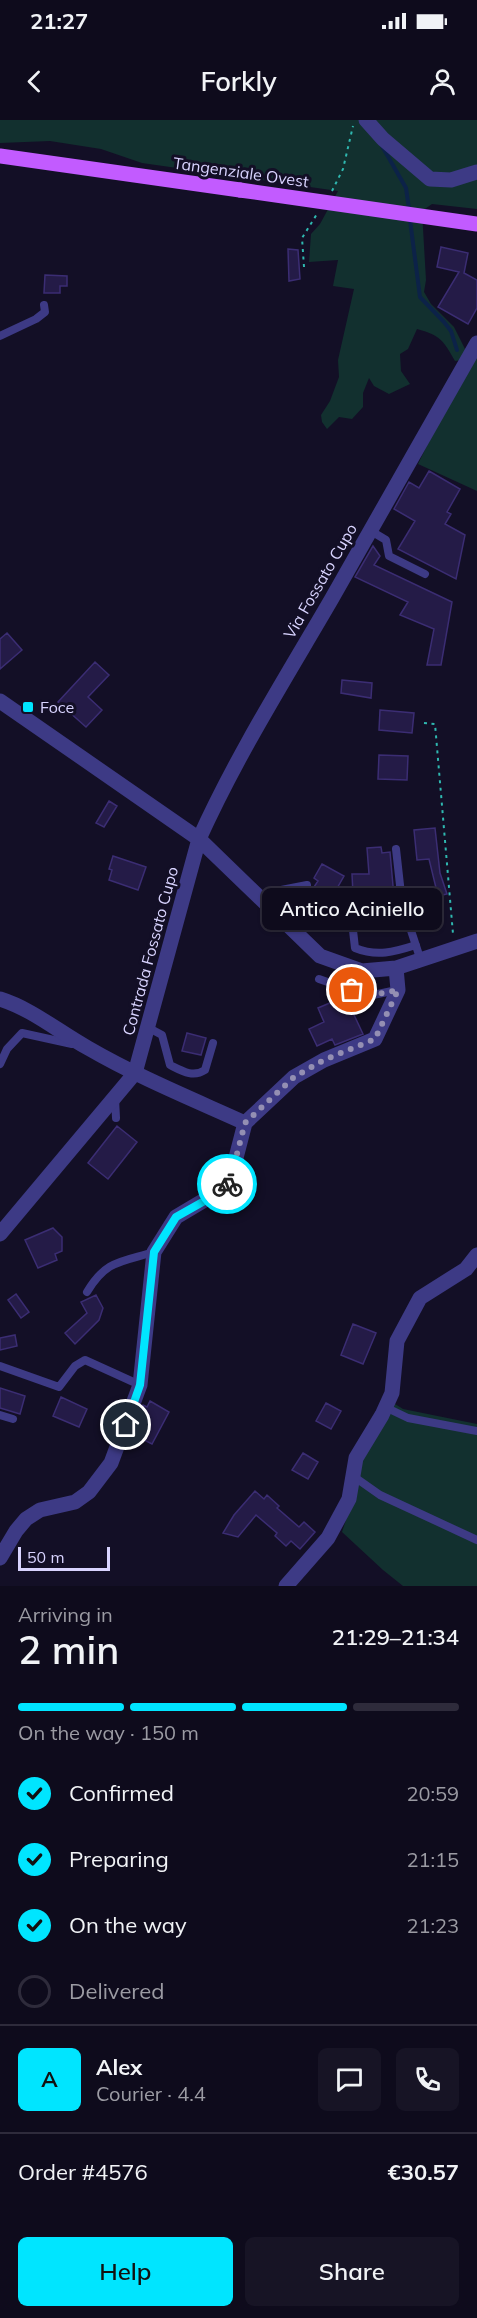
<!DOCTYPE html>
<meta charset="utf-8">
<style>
body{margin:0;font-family:Mulish,sans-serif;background:#171425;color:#f1f3f6;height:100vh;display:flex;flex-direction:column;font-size:22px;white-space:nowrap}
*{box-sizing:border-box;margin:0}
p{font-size:20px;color:#9b9ba3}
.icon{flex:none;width:33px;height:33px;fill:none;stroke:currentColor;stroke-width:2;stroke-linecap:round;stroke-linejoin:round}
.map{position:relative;height:1466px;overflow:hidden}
.sheet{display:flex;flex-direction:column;background:#0e0b1c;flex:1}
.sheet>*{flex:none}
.scale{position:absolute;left:18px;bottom:15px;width:92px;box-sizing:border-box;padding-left:6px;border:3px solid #d9d4ff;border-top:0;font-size:16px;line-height:21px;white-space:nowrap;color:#d9d4ff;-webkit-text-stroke:4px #130f26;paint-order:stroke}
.pin{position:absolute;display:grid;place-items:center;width:51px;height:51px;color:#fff;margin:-26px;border:3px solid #fff;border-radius:50%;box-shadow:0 2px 6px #0007}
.courier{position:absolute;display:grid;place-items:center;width:60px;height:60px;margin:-30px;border:4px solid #00e5ff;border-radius:50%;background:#fff;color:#222;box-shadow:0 2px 8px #0007}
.bubble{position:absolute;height:42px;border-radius:9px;background:#0e0b1c;box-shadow:0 2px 4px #0004,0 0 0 2px #2e2b3b;font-size:20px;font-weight:600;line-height:42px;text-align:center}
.headline em{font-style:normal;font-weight:600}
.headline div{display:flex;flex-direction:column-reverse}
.headline{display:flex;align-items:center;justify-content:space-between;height:102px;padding:0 18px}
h1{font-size:39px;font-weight:600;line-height:45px}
.bar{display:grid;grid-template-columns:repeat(4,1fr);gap:9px 6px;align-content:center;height:72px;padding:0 18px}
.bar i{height:8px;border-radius:4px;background:#2e2b3b}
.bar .selected{background:#00e5ff}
.bar p{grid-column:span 4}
.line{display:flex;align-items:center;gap:15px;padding:0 18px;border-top:2px solid #2e2b3b}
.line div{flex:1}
.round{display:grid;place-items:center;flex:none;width:63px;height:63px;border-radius:9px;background:#171425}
ol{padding:0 18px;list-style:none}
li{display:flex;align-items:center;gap:18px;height:66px}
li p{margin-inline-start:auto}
li .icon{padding:6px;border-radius:50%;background:#00e5ff;color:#111;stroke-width:4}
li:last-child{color:#9b9ba3}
li i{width:33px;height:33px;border:3px solid #2e2b3b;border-radius:50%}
.primary-button{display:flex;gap:12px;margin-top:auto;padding:12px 18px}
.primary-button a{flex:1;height:69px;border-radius:9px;background:#00e5ff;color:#111;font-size:24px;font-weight:600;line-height:69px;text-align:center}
.primary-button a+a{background:#171425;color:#f1f3f6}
.status{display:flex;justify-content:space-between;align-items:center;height:42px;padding:0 30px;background:#0e0b1c;direction:ltr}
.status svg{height:16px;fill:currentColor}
header{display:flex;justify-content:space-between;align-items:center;height:78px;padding:0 18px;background:#0e0b1c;font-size:27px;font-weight:600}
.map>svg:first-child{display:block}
.green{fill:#12302f}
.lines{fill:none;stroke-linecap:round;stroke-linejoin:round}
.stream{stroke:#0c2248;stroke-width:4}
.building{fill:#241b47;stroke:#3b2d73;stroke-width:1.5}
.path{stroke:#2fb8b0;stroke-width:2;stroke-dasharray:3 4.5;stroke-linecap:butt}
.service{stroke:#3d3a85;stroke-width:8}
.minor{stroke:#3d3a85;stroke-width:15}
.primary{stroke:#c25bff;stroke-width:15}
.primary-bridge{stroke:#c25bff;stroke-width:15}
.done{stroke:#948fb3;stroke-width:6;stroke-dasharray:0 10.8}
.route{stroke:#00e5ff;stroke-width:8}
.poi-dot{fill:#00e5ff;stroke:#130f26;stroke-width:2}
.labels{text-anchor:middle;stroke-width:6;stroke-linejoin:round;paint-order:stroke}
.street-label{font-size:16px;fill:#d9d4ff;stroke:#130f26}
.poi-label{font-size:16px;fill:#d9d4ff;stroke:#130f26;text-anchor:start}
</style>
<div class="status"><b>21:27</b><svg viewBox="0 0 49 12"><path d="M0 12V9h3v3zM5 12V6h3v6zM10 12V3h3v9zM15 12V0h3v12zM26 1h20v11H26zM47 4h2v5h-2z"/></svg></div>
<header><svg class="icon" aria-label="back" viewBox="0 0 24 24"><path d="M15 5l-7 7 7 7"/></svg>Forkly<svg class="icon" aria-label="person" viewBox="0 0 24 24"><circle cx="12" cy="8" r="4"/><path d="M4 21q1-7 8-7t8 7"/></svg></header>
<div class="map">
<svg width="477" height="1466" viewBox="0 0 477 1466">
<rect width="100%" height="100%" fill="#130f26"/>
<path class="green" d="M 0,0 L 477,0 L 477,89 L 432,84 L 422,91 L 426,160 L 424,172 L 431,184 L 454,207 L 465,229 L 462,240 L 455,241 C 444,221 440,215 417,209 L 408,229 L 400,234 L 401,251 L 410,264 L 389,274 L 374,266 L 369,258 L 363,273 L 363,287 L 352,299 L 339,297 L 327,309 L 322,302 L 321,295 L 330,281 L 339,257 L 338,240 L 354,169 L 333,166 L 338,140 L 309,142 L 311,114 L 320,104 L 338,71 L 142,43 L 101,29 L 50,21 L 0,23 Z
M 477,237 L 477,371 L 418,344 L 436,307 Z
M 395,1284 L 403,1289 L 477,1304 L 477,1466 L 403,1466 L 383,1450 L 342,1412 L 355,1373 L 358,1345 Z"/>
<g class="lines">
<path class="stream" d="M 382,26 L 406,68 L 409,89
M 410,100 L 420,177 L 444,202 L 451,211 L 457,230"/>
</g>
<path class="building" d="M 441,127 L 468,133 L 464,153 L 477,160 L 477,188 L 468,204 L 438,187 L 459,152 L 437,147 Z
M 288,129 L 298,130 L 300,159 L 289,161 Z
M 45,155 L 67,156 L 67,166 L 60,166 L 60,173 L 44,173 Z
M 429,351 L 460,369 L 447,392 L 451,394 L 445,404 L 465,415 L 456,459 L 398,429 L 415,401 L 394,389 L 409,362 L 419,368 Z
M 373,426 L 380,436 L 374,445 L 452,482 L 441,545 L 427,545 L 434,509 L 400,495 L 408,482 L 355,457 Z
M 7,513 L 22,530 L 0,549 L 0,519 Z
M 95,542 L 109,555 L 88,577 L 102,590 L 86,607 L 58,582 Z
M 342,560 L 372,563 L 371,578 L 341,573 Z
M 380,590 L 414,593 L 412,613 L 379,610 Z
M 379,635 L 408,636 L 407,660 L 378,659 Z
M 109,681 L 117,686 L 104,707 L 96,703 Z
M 435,708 L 440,753 L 447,774 L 438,776 L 429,739 L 417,740 L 414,710 Z
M 381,727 L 382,733 L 390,732 L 394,777 L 378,778 L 378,774 L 374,774 L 374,773 L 353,774 L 352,754 L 369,754 L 367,728 Z
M 113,736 L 146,747 L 138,770 L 109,760 L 112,750 L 109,749 Z
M 322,744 L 344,756 L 332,777 L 314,767 L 318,761 L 314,758 Z
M 347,880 L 363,914 L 335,925 L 332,919 L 317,926 L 309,909 L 324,902 L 318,888 L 332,882 L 334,887 Z
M 187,913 L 206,918 L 201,935 L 182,931 Z
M 117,1006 L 137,1022 L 108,1059 L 88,1043 Z
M 53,1108 L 62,1117 L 62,1131 L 55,1134 L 57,1140 L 38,1148 L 25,1120 Z
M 16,1174 L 29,1192 L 21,1198 L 8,1180 Z
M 96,1175 L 103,1188 L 99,1200 L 75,1224 L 65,1213 L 87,1193 L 81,1182 Z
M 353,1204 L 376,1213 L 363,1244 L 341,1235 Z
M 15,1215 L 17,1226 L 0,1230 L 0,1218 Z
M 0,1268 L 25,1276 L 20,1294 L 0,1288 Z
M 61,1277 L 87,1289 L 79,1307 L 53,1296 Z
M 150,1281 L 169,1292 L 152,1324 L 132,1314 L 143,1285 L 147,1287 Z
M 326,1283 L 341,1291 L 331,1309 L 316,1301 Z
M 303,1333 L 318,1342 L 308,1359 L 292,1350 Z
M 255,1371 L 264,1379 L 267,1375 L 279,1386 L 277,1388 L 299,1407 L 304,1402 L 315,1412 L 300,1429 L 291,1421 L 286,1426 L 275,1416 L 277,1413 L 256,1395 L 238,1417 L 223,1413 L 234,1395 Z"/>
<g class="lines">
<path class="path" d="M 332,71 L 343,49 L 353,6
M 304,147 L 302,118 L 317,94
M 424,603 L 435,604 L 453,814"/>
<path class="service" d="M 0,216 L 36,199 L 45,192 L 44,185
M 371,411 L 386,420 L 389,436 L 425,454
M 396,729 L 402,783 L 421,841
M 262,780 L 271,772 L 307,765
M 350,784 L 355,828 C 377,837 394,832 416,825
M 319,859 L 368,876 L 397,870
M 147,907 L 162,915 L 170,945 C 182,951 193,958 205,950 L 213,923
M 0,944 L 7,929 L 22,913 L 72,924
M 115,978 L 116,998
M 87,1172 C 106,1140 121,1142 154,1132
M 0,1246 L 59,1267 L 75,1246 L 85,1240 L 140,1265
M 385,1287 L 408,1298 L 477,1311
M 0,1295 L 13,1299
M 353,1356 L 380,1375 L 477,1420"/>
<path class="minor" d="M 366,0 L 383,19 L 430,59 L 451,60 L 477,52
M 0,581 L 199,719 L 320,836 L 362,851 L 396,848 L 477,821
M 0,879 C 32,889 59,912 88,928 C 138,957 192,979 245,1003
M 0,1114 L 135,953 L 199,719 C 237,635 285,559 331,480 C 380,395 428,309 477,223
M 0,1438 L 16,1411 L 26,1399 L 40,1390 L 75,1382 L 89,1372 L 111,1343 L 140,1265 L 154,1132 L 176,1097 L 223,1069 L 231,1057 L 245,1003 L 294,957 L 324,940 L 375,919 L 398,870 L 396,848
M 286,1466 L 328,1418 L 349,1379 L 356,1338 L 382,1295 L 392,1273 L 397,1221 L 420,1178 L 466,1149 L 477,1135"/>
<path class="primary" d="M 0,36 L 240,70"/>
<path class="primary-bridge" d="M 240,70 L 477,104"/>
</g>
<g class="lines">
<path class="done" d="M 227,1064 L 231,1057 L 245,1003 L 294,957 L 324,940 L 375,919 L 398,870 L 368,876 L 352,870"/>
<path class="route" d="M 126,1305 L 140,1265 L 154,1132 L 176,1097 L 215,1075 L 227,1064"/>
</g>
<rect class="poi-dot" x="22" y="581" width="12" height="12" rx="3"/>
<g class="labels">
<g class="street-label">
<text transform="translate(241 52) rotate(8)" y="6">Tangenziale Ovest</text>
<text transform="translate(320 461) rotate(-60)" y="6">Via Fossato Cupo</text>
<text transform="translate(150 831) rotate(-75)" y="6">Contrada Fossato Cupo</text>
</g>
<g class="poi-label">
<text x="40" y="593">Foce</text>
</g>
</g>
</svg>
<div class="scale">50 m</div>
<div class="pin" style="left:352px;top:870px;background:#ea580c"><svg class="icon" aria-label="bag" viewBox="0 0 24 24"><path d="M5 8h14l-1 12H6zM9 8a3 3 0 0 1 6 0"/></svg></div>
<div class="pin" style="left:126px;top:1305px;background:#1f2937"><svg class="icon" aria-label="home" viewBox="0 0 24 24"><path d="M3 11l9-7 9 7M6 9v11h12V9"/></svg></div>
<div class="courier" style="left:227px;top:1064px"><svg class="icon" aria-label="bike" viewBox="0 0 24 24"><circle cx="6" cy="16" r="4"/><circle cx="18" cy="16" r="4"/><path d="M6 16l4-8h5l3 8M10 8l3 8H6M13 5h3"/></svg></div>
<div class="bubble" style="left:262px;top:768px;width:180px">Antico Aciniello</div>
</div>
<section class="sheet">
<div class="headline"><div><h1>2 min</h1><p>Arriving in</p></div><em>21:29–21:34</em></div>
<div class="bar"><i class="selected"></i><i class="selected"></i><i class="selected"></i><i></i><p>On the way · 150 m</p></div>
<ol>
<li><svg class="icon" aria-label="check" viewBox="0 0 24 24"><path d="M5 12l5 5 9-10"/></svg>Confirmed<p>20:59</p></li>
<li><svg class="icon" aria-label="check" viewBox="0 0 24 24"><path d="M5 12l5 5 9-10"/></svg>Preparing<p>21:15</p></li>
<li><svg class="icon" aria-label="check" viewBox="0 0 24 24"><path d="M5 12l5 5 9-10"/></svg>On the way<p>21:23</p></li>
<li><i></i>Delivered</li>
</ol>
<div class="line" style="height:108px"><b class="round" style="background:#00e5ff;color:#111">A</b><div><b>Alex</b><p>Courier · 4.4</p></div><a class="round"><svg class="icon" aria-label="chat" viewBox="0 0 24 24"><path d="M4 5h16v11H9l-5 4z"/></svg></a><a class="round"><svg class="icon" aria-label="phone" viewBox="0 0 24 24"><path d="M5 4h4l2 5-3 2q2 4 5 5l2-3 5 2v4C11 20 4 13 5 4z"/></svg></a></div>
<div class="line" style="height:78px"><div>Order #4576</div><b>€30.57</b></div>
<div class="primary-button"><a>Help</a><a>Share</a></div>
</section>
